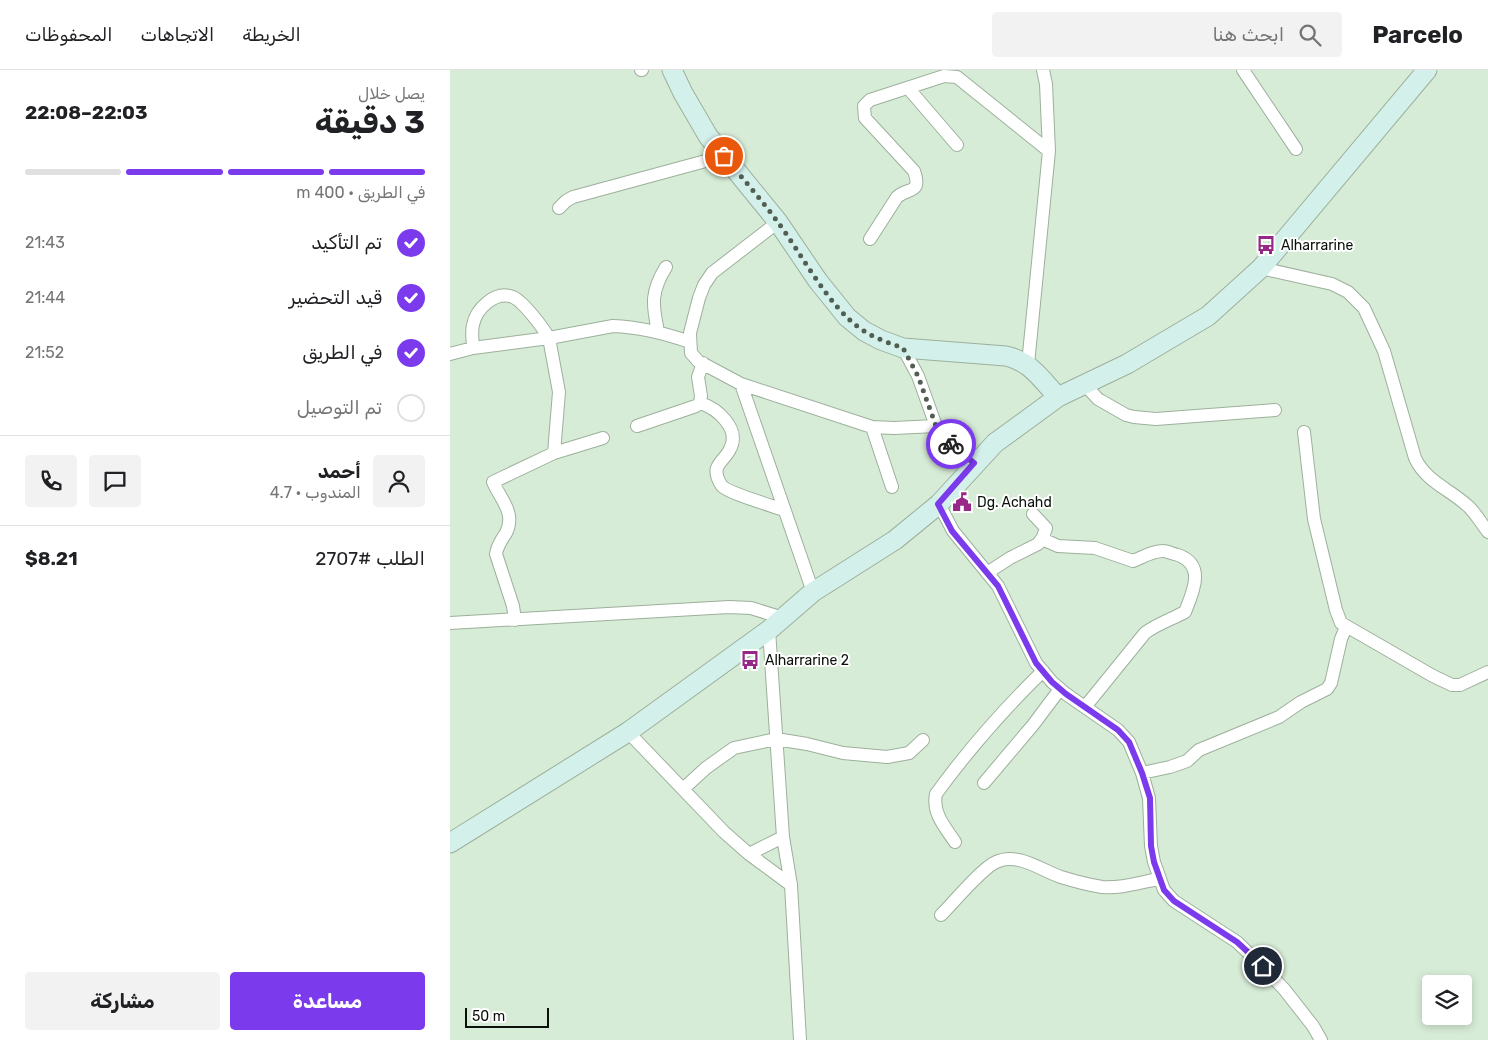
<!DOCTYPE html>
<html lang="ar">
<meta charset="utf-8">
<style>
body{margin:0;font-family:Rubik,Cairo,sans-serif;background:#f2f2f2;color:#202124;direction:rtl;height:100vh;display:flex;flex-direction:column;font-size:19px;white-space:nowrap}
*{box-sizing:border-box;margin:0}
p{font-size:16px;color:#757577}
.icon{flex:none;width:28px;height:28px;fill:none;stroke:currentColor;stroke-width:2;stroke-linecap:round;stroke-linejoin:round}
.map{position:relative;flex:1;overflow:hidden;direction:ltr}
.details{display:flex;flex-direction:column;background:#fff;width:450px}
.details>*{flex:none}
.controls{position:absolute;left:972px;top:905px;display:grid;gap:10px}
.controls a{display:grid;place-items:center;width:50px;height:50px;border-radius:5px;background:#fff;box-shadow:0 2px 8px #0003;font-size:25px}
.scale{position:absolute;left:15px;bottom:12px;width:84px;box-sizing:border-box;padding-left:5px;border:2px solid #09110a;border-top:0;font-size:14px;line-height:18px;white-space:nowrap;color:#09110a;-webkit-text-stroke:4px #fff;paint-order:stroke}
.pin{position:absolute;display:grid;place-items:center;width:42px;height:42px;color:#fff;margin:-21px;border:2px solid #fff;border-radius:50%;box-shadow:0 1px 5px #0007}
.courier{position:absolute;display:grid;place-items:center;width:50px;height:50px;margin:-25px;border:4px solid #7c3aed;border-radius:50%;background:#fff;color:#222;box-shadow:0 1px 6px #0007}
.headline em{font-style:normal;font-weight:700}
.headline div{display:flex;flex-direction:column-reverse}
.headline{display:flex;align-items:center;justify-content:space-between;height:85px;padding:0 25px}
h1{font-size:32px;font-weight:700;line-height:38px}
.bar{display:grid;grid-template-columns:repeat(4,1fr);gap:8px 5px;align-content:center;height:60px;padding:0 25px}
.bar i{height:6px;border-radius:4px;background:#e0e0e0}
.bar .current{background:#7c3aed}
.bar p{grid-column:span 4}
.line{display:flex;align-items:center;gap:12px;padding:0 25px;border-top:1px solid #e0e0e0}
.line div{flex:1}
.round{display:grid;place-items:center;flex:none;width:52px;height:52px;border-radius:5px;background:#f2f2f2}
ol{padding:0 25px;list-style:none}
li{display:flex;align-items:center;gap:15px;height:55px}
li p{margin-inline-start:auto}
li .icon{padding:5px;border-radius:50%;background:#7c3aed;color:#fff;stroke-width:4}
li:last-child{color:#757577}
li i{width:28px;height:28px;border:2px solid #e0e0e0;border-radius:50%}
.cta{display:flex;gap:10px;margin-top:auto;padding:10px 25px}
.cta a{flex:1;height:58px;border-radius:5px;background:#7c3aed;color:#fff;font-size:20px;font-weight:700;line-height:58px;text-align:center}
.cta a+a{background:#f2f2f2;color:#202124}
header{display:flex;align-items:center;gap:30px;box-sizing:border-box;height:70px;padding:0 25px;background:#fff;border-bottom:1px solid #e0e0e0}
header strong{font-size:24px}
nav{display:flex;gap:28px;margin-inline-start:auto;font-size:18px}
.search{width:350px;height:45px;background:#f2f2f2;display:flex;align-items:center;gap:12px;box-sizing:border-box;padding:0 18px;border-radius:5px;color:#757577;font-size:19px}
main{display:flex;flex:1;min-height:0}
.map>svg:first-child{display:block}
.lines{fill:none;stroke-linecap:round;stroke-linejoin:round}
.street-casing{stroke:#9cb09c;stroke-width:14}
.secondary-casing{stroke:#9cb09c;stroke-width:21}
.street{stroke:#fff;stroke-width:12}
.secondary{stroke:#d4f0eb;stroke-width:19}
.done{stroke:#515e52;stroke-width:5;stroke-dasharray:0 9}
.route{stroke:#7c3aed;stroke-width:6}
.labels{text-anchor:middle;stroke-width:4;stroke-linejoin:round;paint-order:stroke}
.poi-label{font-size:14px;fill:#09110a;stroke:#fff;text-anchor:start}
</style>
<header>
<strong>Parcelo</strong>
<div class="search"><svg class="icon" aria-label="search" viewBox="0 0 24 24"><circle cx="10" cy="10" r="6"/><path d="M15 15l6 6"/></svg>ابحث هنا</div>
<nav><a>الخريطة</a><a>الاتجاهات</a><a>المحفوظات</a></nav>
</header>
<main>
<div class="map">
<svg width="1038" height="970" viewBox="0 0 1038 970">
<rect width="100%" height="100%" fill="#d7ecd7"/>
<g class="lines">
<g class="street-casing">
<path id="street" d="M 191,0 L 192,0
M 793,0 L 846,79
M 458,18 L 507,75
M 109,138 L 116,131 L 123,127 L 274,86
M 328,152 L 262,203 L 254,215 L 249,228 L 240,263 L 241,283 L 248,291 L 291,314 L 422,357 L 444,358 L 486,356
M 420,169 L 447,127 C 459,117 472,124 464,101 L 415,48 L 414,36 L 420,30 L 494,6 L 507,7 L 599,81
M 811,198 L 882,214 L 898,222 L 914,238 L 934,281 L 965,388 C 976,412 1000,419 1019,437 C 1026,444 1032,454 1038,462
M 208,261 C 202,234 201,221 216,197
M 453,278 L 468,306 L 486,356 L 506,379 L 524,393
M 0,284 L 23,278 L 99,268 C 93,258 74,232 63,227 C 45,220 26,239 23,255 C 21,262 23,271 23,278
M 578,294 L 599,81 L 596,14 L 593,0
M 291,314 L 363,522
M 634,314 L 648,329 L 676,345 L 684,347 L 706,349 L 825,340
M 250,333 C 267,338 291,359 280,379 C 277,386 269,392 267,398 C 265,404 269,412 272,416 C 278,423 323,436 334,440
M 187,356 L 246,336 L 250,333 L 251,326 L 248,307 L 253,293
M 422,357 L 442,417
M 854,362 L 864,449 L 886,540 L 891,553 L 983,606 L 1002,615 L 1010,615 L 1038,602
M 104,383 L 109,322 L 99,268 L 163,256 C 190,257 214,263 240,272
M 489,434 L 503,461 L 548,516 L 586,593 L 602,612 L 616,624 L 668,660 L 679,672 L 692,703 L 699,728 L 701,776 L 704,792 L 714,820 L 724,831 L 787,872 L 813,897 L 834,919 L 863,956 L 871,970
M 592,469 L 608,476 L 645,478 L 683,491 C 693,487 702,481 713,481 C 717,481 723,484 728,485 C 756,495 743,522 735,542 C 722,549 707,554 695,563 L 635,637
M 537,503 L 560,488 L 588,474 L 593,467 L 596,458 L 583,444
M 65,550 L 63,536 L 46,484 C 47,476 52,469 56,463 C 66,443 51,430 43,412 L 104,383 L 153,368
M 0,553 L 279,537 L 301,538 L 333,548
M 319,560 L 333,767 L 341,815 L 350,970
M 178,662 L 274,762 L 299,784 L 341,815
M 692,703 L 720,697 L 737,691 L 749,680 L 829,647 L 851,632 L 877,619 L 881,613 L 891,569 L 896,557
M 534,713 L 583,655 L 610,619
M 233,719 L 256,698 L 284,678 L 326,669 L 357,674 L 393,683 L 437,687 L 459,683 L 473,670
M 505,772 C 495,757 482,743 486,724 C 518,680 554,639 593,601
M 299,784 L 333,767
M 491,845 C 503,833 532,798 546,792 C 569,782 590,800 611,807 C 624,811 639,815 652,817 C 670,819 691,812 709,809"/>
</g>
<g class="secondary-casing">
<path id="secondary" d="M 222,0 L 233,23 L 258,66 L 328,152 L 368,211 L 397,247 L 414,261 L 431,270 L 453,278 L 556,286 C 580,291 591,309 608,327
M 0,773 L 178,662 L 319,560 L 363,522 L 445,470 L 489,434 L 545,373 L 608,327 L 677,294 L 758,246 L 811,198 L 977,0"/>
</g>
<use href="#street" class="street"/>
<use href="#secondary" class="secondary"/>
</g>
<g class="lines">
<path class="done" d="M 274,86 C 292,108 311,129 327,151 C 352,184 380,240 414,261 C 426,269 440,273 453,278 L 468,306 L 486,356 L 501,374"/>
<path class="route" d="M 501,374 L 524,393 L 488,434 L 502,461 L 548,516 L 586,593 L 602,612 L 616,624 L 668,660 L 679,672 L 692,703 L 700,728 L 701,776 L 704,792 L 714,820 L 724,831 L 787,872 L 813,896"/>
</g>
<defs>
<g id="bus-bare" transform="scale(1.5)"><path d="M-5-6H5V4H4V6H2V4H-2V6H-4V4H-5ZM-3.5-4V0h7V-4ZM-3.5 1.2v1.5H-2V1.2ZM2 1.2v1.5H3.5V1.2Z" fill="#982887" stroke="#fff" stroke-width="2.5" paint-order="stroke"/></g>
<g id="civic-bare" transform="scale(1.5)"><path d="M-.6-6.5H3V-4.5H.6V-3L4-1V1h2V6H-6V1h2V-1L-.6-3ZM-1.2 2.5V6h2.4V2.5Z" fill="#982887" stroke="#fff" stroke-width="2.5" paint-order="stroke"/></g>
</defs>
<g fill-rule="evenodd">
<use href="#bus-bare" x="816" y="175"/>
<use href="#civic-bare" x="512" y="432"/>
<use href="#bus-bare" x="300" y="590"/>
</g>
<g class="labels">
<g class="poi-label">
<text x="831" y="180">Alharrarine</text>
<text x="527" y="437">Dg. Achahd</text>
<text x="315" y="595">Alharrarine 2</text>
</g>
</g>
</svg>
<div class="controls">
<a><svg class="icon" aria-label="layers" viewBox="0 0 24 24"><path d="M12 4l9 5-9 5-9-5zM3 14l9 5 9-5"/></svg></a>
</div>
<div class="scale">50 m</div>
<div class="pin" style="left:274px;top:86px;background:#ea580c"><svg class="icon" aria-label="bag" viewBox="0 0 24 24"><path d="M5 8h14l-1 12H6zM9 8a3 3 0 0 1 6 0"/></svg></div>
<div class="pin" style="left:813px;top:896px;background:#1f2937"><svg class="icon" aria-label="home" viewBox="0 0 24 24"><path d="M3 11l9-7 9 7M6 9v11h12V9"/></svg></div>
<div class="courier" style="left:501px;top:374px"><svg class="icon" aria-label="bike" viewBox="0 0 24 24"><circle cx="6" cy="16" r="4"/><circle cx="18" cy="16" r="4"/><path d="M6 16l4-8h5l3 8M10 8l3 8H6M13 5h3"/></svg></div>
</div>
<section class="details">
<div class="headline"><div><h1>3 دقيقة</h1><p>يصل خلال</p></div><em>22:03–22:08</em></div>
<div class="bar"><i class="current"></i><i class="current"></i><i class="current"></i><i></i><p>في الطريق · 400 m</p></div>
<ol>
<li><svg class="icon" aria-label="check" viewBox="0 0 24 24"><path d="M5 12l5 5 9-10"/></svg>تم التأكيد<p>21:43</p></li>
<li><svg class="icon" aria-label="check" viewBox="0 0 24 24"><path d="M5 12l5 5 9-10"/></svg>قيد التحضير<p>21:44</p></li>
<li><svg class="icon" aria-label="check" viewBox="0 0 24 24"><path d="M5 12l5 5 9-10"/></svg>في الطريق<p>21:52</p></li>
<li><i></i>تم التوصيل</li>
</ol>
<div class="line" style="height:90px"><a class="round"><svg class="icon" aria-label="person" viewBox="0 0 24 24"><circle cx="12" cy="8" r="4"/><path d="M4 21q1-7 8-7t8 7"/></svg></a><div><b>أحمد</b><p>المندوب · 4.7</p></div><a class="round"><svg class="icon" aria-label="chat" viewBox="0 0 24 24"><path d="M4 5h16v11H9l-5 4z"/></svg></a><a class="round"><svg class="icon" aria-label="phone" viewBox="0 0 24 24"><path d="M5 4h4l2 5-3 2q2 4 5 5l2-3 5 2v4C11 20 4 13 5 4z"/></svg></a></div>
<div class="line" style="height:65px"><div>الطلب #2707</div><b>$8.21</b></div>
<div class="cta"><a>مساعدة</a><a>مشاركة</a></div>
</section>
</main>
